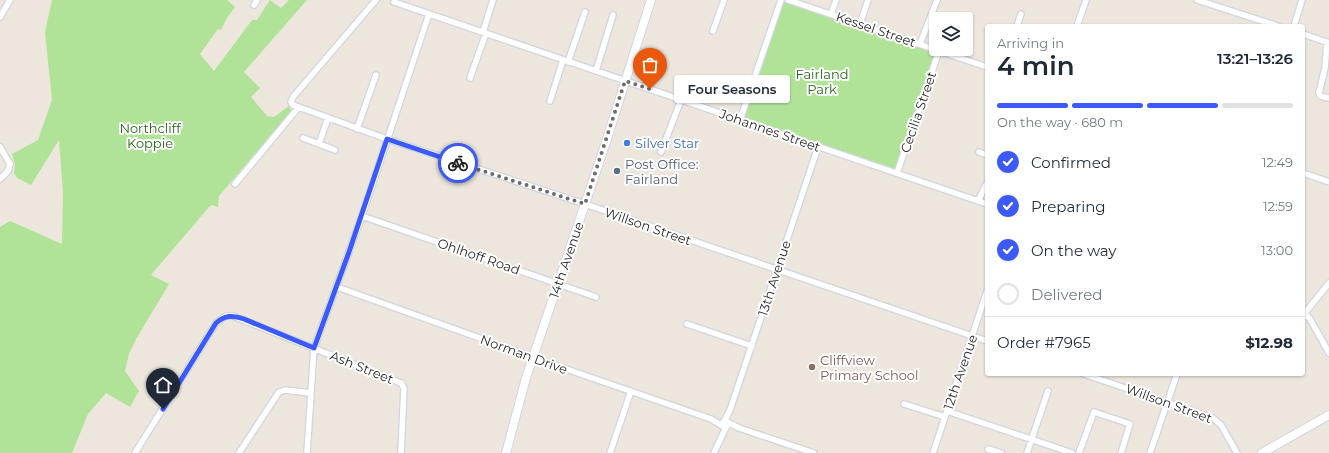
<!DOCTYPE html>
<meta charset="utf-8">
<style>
body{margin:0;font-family:Montserrat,sans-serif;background:#f2f2f3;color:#1f2937;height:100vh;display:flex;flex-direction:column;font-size:15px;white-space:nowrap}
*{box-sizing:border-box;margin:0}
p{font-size:13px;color:#747a83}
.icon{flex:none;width:22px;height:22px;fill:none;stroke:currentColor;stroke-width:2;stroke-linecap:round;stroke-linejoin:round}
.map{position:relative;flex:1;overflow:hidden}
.panel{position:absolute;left:985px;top:24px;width:320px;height:352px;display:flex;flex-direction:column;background:#fff;border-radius:4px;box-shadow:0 1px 3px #0004}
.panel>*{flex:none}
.controls{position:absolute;left:929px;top:12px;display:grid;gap:8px}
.controls a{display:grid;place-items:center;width:44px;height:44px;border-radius:4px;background:#fff;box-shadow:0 1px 3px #0004;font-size:20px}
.pin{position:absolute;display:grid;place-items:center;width:34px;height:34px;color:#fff;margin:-41px -17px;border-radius:50% 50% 50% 0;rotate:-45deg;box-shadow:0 0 4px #0007}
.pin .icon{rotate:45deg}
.courier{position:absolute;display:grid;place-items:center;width:40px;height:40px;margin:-20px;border:3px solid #3c5af9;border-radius:50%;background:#fff;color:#222;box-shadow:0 1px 5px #0007}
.bubble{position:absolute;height:28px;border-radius:4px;background:#fff;box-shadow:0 1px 3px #0004;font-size:13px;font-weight:600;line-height:28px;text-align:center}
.summary em{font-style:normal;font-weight:600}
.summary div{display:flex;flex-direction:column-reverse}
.summary{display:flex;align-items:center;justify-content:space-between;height:68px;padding:0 12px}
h1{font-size:26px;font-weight:600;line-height:30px}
.bar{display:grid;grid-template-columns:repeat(4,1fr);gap:6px 4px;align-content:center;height:48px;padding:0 12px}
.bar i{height:5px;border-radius:3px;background:#e0e1e3}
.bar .on{background:#3c5af9}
.bar p{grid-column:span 4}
.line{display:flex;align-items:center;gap:10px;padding:0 12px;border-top:1px solid #e0e1e3}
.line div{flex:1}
ol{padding:0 12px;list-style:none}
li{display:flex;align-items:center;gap:12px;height:44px}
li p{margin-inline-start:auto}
li .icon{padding:4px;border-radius:50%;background:#3c5af9;color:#fff;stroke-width:4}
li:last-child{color:#747a83}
li i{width:22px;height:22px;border:2px solid #e0e1e3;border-radius:50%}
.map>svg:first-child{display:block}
.park{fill:#b0e398}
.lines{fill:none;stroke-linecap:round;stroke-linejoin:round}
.street-casing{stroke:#d1d4e3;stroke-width:8}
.secondary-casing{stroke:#d1d4e3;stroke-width:10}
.street{stroke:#fff;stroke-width:5.5}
.secondary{stroke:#fff;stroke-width:8}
.done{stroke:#6e6c68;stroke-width:4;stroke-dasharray:0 7.2}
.route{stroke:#3c5af9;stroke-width:5}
.shop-dot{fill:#3f7fe0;stroke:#fff;stroke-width:1.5}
.service-dot{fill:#5c6f8a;stroke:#fff;stroke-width:1.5}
.education-dot{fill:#8d6e63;stroke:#fff;stroke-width:1.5}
.labels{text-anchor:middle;stroke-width:4;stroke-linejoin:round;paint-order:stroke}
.street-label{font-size:13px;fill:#2a2a2a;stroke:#fff}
.park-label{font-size:13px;fill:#28671a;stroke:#fff}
.shop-label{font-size:13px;fill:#366cbe;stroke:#fff;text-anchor:start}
.service-label{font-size:13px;fill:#4e5e75;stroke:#fff;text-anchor:start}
.education-label{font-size:13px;fill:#785e54;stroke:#fff;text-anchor:start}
</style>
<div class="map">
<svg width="1329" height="453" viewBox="0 0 1329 453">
<rect width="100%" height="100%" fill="#ece6dc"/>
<path class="park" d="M 52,0 L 227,0 L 235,7 L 227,18 L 221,30 L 218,29 L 200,54 L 214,71 L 252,20 L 257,20 L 270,0 L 281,8 L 289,0 L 307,0 L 244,72 L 260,88 L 251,97 L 267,116 L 274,117 L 289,106 L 291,111 L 219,196 L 218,207 L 212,205 L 209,207 L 151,275 L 169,284 L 136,339 L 129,354 L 125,371 L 139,391 L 130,407 L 106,393 L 88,414 L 72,453 L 0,453 L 0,227 L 10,221 L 62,244 L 63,192 L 59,140 L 31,185 L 17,178 L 14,173 L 15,164 L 12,154 L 38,140 L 52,100 L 45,32 Z
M 782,0 L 938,53 L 895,173 L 741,121 Z"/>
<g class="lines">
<g class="street-casing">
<path id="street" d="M 376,0 L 293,97 L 291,102 L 293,105 L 387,139 L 585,204 L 987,341
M 788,0 L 987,67
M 1197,0 L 1278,26
M 394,2 L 987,204
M 254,5 L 257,0
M 831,14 L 836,0
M 0,17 L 10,0
M 860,24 L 868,0
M 1017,26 L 1021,14
M 1077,26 L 1086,0
M 1294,26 L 1302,0
M 713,31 L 724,0
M 483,32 L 493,0
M 1303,34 L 1329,43
M 1327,42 L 1325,68 L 1319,93 L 1320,96 L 1329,98
M 920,44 L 937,0
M 568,62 L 585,12
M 596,71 L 613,15
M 470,78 L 486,33
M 550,101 L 563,60
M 740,120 L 781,0
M 357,129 L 376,75
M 303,138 L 319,144 L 328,118
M 319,144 L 335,150
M 0,147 L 10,164 L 8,171 L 0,179
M 661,152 L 681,100
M 979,152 L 987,155
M 897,173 L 939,51
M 1303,173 L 1329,182
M 235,184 L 298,108
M 978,201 L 987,183
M 362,216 L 596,297
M 337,287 L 572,371 L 711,419 L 724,427 L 727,426 L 729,423 L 725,420 L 722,424
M 1303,312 L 1310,319 L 1329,353
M 1305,313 L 1329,283
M 687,324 L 752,346
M 1084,374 L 1213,418 L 1221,425 L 1237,453
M 904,404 L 945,417
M 947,411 L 1072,453
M 725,420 L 730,410 L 818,147
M 729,423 L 739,428 L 814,453
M 988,449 L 1001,453
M 135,453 L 216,323 L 226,316 L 233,316 L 401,383 L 404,388 L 401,453
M 239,453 L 279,392 L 285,390 L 311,393
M 307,453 L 314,348 L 362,216 L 429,14
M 610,453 L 631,391
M 714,453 L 726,427
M 933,453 L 987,291
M 1027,453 L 1048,391
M 1079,453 L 1094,412 L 1130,424 L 1121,453
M 1150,453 L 1177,374"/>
</g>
<g class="secondary-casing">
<path id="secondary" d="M 506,453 L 526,378 L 605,145 L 651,0
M 1262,453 L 1329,415"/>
</g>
<use href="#street" class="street"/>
<use href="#secondary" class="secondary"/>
</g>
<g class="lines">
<path class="done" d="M 458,163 L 585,204 L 625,81 L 650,89"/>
<path class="route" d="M 163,409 L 216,323 C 225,315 233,315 244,319 L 314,348 L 349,252 L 387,139 L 458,163"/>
</g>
<circle class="shop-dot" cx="627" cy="143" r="4"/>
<circle class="service-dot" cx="617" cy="171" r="4"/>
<circle class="education-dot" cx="812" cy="367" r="4"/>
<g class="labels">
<g class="street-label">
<text transform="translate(876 29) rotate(19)" y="5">Kessel Street</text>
<text transform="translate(918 112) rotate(-71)" y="5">Cecilia Street</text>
<text transform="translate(770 130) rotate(19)" y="5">Johannes Street</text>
<text transform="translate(648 226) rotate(19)" y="5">Willson Street</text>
<text transform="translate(479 256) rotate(19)" y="5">Ohlhoff Road</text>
<text transform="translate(566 260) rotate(-71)" y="5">14th Avenue</text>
<text transform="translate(774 278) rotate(-72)" y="5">13th Avenue</text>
<text transform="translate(524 354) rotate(20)" y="5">Norman Drive</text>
<text transform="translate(362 367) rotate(22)" y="5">Ash Street</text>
<text transform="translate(960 372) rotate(-71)" y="5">12th Avenue</text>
<text transform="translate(1169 403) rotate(20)" y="5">Willson Street</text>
</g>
<g class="park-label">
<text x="822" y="79">Fairland<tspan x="822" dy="15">Park</tspan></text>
<text x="150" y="133">Northcliff<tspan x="150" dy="15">Koppie</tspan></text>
</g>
<g class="shop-label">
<text x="635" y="148">Silver Star</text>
</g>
<g class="service-label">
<text x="625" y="169">Post Office:<tspan x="625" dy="15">Fairland</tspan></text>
</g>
<g class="education-label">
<text x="820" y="365">Cliffview<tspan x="820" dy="15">Primary School</tspan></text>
</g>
</g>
</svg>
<div class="controls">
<a><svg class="icon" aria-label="layers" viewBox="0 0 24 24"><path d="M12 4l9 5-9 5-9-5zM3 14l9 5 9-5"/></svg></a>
</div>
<div class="pin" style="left:650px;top:89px;background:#ea580c"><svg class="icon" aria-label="bag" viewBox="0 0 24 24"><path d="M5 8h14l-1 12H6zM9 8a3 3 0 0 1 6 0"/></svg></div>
<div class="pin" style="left:163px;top:409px;background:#1f2937"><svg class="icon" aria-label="home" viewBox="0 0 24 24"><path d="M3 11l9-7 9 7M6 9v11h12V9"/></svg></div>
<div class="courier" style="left:458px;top:163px"><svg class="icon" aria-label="bike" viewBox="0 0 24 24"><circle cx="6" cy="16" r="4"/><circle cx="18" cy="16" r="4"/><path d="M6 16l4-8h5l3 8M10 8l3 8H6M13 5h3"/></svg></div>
<div class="bubble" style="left:674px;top:75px;width:116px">Four Seasons</div>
<section class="panel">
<div class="summary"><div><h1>4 min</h1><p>Arriving in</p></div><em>13:21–13:26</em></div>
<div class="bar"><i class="on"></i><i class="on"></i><i class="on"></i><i></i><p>On the way · 680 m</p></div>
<ol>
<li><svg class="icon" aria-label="check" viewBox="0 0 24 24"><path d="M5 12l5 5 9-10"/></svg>Confirmed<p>12:49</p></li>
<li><svg class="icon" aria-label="check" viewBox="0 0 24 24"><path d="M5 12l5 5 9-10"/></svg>Preparing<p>12:59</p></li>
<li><svg class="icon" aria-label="check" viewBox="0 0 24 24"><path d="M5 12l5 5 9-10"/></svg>On the way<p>13:00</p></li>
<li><i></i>Delivered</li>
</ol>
<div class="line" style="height:52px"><div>Order #7965</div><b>$12.98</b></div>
</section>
</div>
